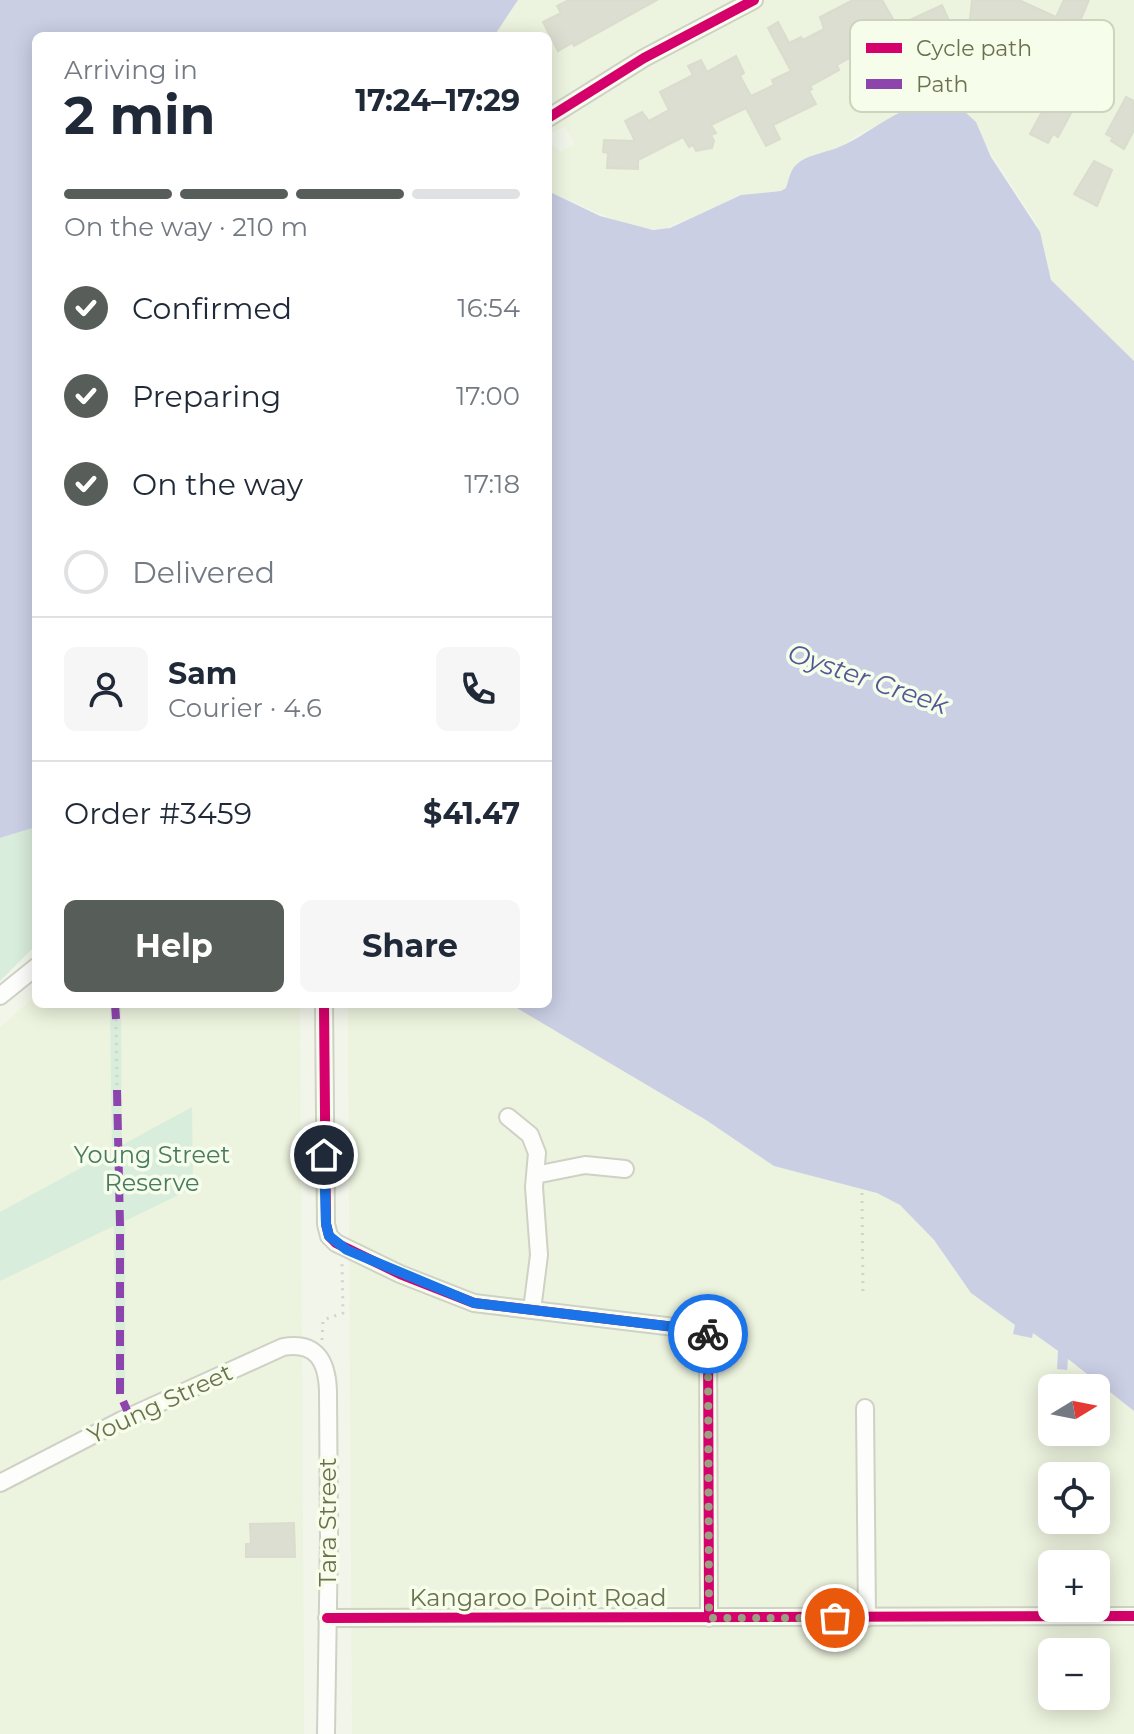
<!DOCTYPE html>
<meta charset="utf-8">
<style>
body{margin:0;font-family:Montserrat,sans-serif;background:#f6f6f7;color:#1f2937;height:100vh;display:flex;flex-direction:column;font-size:30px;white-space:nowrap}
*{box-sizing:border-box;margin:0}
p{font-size:26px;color:#747a83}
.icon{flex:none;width:44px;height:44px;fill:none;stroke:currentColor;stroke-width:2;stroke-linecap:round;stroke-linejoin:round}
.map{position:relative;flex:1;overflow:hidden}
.sheet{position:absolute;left:32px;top:32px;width:520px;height:976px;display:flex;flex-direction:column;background:#fff;border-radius:12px;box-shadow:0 4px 20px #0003}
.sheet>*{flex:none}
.needle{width:52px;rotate:80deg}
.fabs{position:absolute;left:1038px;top:1374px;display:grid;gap:16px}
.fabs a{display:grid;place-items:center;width:72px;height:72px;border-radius:12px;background:#fff;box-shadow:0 4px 20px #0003;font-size:40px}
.pin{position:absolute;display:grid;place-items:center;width:68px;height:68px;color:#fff;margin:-34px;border:4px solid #fff;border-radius:50%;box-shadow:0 2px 8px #0007}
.courier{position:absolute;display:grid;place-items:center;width:80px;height:80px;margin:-40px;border:6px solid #1a73e8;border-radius:50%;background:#fff;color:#222;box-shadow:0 2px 10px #0007}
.summary em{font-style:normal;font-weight:700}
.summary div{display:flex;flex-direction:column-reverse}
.summary{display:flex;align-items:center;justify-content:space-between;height:136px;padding:0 32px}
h1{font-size:52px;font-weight:700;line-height:60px}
.bar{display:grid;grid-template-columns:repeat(4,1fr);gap:12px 8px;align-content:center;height:96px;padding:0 32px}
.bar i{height:10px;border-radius:6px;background:#e0e1e3}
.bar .selected{background:#575e5a}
.bar p{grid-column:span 4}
.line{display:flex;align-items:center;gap:20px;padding:0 32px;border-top:2px solid #e0e1e3}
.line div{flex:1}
.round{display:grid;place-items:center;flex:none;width:84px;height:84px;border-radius:12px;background:#f6f6f7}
ol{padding:0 32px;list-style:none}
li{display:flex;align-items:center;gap:24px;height:88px}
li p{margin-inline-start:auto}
li .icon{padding:8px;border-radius:50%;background:#575e5a;color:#fff;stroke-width:4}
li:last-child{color:#747a83}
li i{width:44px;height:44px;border:4px solid #e0e1e3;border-radius:50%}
.button{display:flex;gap:16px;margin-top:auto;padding:16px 32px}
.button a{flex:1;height:92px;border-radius:12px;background:#575e5a;color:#fff;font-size:32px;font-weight:700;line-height:92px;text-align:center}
.button a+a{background:#f6f6f7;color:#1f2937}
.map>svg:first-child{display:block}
.residential{fill:#ecf3de;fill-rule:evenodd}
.green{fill:#d9eddc}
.water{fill:#cbcfe4}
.building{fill:#dbded0;stroke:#daddcd;stroke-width:2}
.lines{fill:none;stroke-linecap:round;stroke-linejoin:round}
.minor-casing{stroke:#ced1c4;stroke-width:20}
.path{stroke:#d3d4c8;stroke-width:3;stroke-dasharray:2 6;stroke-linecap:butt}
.minor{stroke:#fdfefc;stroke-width:16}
.quiet{stroke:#8e44ad;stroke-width:8;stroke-dasharray:16 8;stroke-linecap:butt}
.cycleway-casing{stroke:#f6fdeb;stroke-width:15}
.cycleway{stroke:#d6006c;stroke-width:10}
.done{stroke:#9b9f84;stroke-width:8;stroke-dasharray:0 14.4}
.route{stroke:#1a73e8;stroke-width:10}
.labels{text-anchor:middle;stroke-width:7;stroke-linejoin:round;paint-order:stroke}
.park-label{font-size:24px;fill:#497a61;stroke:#f6fdeb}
.street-label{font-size:24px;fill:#6c704d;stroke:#f6fdeb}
.water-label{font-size:26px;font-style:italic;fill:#525796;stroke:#f6fdeb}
.key{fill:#f6fdeb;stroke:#cdd3bc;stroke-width:2}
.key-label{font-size:22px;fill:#6c704d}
</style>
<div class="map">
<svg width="1134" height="1734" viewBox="0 0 1134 1734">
<rect width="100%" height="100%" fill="#f1f5ea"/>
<path class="residential" d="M 518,0 L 1134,0 L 1134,361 L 1051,280 L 1037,224 L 964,111 L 956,108 L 939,104 L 864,131 L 840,147 L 798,163 L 790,173 L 786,188 L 781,191 L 741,195 L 664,229 L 642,229 L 620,222 L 548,191 L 548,142 L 561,152 L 575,144 L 565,126 L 548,135 L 548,36 L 494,36 Z
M 36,995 L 36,1004 L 300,1004 L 304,1734 L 0,1734 L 0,1028 Z
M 348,1004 L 510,1004 L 706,1120 L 774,1166 L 877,1193 L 900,1205 L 933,1240 L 971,1293 L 1015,1325 L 1033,1333 L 1134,1411 L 1134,1734 L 352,1734 ZM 1052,1388 L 1096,1388 L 1096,1432 L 1052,1432 ZM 1052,1476 L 1096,1476 L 1096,1520 L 1052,1520 ZM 1052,1564 L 1096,1564 L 1096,1608 L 1052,1608 ZM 1052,1652 L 1096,1652 L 1096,1696 L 1052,1696 Z"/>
<path class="green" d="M 36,827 L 36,945 L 0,981 L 0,838 Z
M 110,1004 L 121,1004 L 122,1145 L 192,1107 L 193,1188 L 125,1221 L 125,1391 L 116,1396 L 114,1226 L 0,1281 L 0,1212 L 112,1151 Z"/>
<path class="water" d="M 0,0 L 518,0 L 494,36 L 36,36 L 36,827 L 0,838 Z
M 939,104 L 964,111 L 976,122 L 991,157 L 1040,232 L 1051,280 L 1134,361 L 1134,1411 L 1068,1359 L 1067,1370 L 1057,1369 L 1058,1351 L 1033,1333 L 1032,1338 L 1013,1334 L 1015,1325 L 971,1293 L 934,1240 L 900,1205 L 877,1193 L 774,1166 L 706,1120 L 510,1004 L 548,1004 L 548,191 L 600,216 L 653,230 L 670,228 L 741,195 L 781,191 L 786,188 C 789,179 790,171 796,165 C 806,155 824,153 837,148 C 872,134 899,102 939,104 Z"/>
<path class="building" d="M 569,0 L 657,0 L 574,46 L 572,43 L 558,51 L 543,22 L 561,13 L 557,6 Z
M 853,0 L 882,0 L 897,26 L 942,5 L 953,29 L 941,34 L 939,30 L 907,45 L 910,51 L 882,66 L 871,46 L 837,65 L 839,70 L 810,86 L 812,89 L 809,91 L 816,104 L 773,125 L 780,139 L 766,146 L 746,108 L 711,125 L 716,133 L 711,135 L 714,141 L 712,148 L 696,151 L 693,145 L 689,147 L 683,137 L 638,160 L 638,169 L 607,168 L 608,153 L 603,152 L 604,140 L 635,141 L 625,121 L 642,112 L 649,121 L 669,110 L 660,92 L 693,75 L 688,66 L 701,60 L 707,72 L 736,56 L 744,73 L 740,76 L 751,96 L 774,85 L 772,80 L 791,71 L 768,28 L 778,22 L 789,43 L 801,37 L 803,40 L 824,29 L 820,17 Z
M 972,0 L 1019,0 L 1056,17 L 1064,0 L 1089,0 L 1062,64 L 1027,47 L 1023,56 L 999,45 L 989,43 L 990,40 L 968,38 Z
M 1053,91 L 1076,104 L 1058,137 L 1053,134 L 1048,143 L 1030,134 Z
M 1126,97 L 1134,101 L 1134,130 L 1124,149 L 1111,141 L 1113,138 L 1106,134 Z
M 1094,161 L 1112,170 L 1097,206 L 1074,194 Z
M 294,1523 L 295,1557 L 246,1557 L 246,1544 L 251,1544 L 250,1524 Z"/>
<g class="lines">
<g class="minor-casing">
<path id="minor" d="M 548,118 L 644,58 L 754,0
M 0,996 L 36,967
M 324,1004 L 326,1224 L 329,1236 L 336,1243 L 400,1274 L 474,1303 L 708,1331 L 709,1618
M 508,1117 L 530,1135 L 537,1153 L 534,1187 L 539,1255 L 532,1310
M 535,1175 L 585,1165 L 625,1169
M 865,1408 L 867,1618
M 0,1483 L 122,1420 L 283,1347 C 316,1341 327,1361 328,1391 L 329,1537 L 326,1734
M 327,1618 L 1134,1616"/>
</g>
<path class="path" d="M 116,1019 L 117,1090
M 862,1193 L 863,1297
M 322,1340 L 323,1320 L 343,1313 L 342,1262"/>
<use href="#minor" class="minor"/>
<path class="quiet" d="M 115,1004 L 116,1019
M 117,1090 L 120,1225 L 120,1394 L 130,1417"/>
<g class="cycleway-casing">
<path id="cycleway" d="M 548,118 L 644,58 L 754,0
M 324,1004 L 326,1224 L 329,1236 L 336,1243 L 400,1274 L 474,1303 L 708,1331 L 709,1618
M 327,1618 L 1134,1616"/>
</g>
<use href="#cycleway" class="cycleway"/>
</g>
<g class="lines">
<path class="done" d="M 708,1334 L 709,1618 L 835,1618"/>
<path class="route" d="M 324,1155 L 326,1224 L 329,1236 L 347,1250 L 474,1303 L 708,1331 L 708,1334"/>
</g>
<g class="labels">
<g class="park-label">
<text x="152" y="1163">Young Street<tspan x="152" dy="28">Reserve</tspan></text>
</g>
<g class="street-label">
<text transform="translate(160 1404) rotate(-25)" y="8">Young Street</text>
<text transform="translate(328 1522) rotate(-90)" y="8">Tara Street</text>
<text x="538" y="1606">Kangaroo Point Road</text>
</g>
<g class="water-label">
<text transform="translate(868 679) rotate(19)" y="9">Oyster Creek</text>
</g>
</g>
<rect x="850" y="20" width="264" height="92" rx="12" class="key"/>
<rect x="866" y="43" width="36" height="10" fill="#d6006c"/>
<rect x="866" y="79" width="36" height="10" fill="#8e44ad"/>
<g class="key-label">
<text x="916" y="56">Cycle path</text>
<text x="916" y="92">Path</text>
</g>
</svg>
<div class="fabs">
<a><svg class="needle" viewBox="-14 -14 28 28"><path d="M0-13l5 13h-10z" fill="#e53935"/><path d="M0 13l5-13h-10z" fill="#747a83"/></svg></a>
<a><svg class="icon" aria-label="locate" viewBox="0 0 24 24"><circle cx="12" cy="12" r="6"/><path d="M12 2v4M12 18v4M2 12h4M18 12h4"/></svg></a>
<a>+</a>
<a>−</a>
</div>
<div class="pin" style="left:835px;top:1618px;background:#ea580c"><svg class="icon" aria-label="bag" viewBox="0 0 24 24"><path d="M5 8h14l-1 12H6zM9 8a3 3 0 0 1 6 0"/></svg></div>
<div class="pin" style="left:324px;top:1155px;background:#1f2937"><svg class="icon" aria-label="home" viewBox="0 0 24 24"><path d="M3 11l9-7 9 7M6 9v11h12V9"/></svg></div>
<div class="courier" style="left:708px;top:1334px"><svg class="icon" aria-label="bike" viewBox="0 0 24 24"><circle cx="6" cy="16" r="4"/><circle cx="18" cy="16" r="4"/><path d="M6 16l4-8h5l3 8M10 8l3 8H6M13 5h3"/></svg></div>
<section class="sheet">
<div class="summary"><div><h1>2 min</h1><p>Arriving in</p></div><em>17:24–17:29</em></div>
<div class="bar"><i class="selected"></i><i class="selected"></i><i class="selected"></i><i></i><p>On the way · 210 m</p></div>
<ol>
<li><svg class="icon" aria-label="check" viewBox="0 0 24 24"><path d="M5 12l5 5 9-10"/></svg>Confirmed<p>16:54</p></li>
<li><svg class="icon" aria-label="check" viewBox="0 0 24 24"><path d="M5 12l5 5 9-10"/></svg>Preparing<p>17:00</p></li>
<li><svg class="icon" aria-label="check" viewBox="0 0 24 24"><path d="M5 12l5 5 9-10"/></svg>On the way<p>17:18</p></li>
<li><i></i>Delivered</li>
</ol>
<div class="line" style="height:144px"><a class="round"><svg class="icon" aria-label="person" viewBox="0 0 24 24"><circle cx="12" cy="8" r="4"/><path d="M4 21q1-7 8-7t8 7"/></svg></a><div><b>Sam</b><p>Courier · 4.6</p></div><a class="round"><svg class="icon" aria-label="phone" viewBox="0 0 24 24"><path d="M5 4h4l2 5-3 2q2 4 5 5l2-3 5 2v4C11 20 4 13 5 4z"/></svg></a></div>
<div class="line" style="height:104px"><div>Order #3459</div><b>$41.47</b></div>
<div class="button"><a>Help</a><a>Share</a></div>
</section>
</div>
